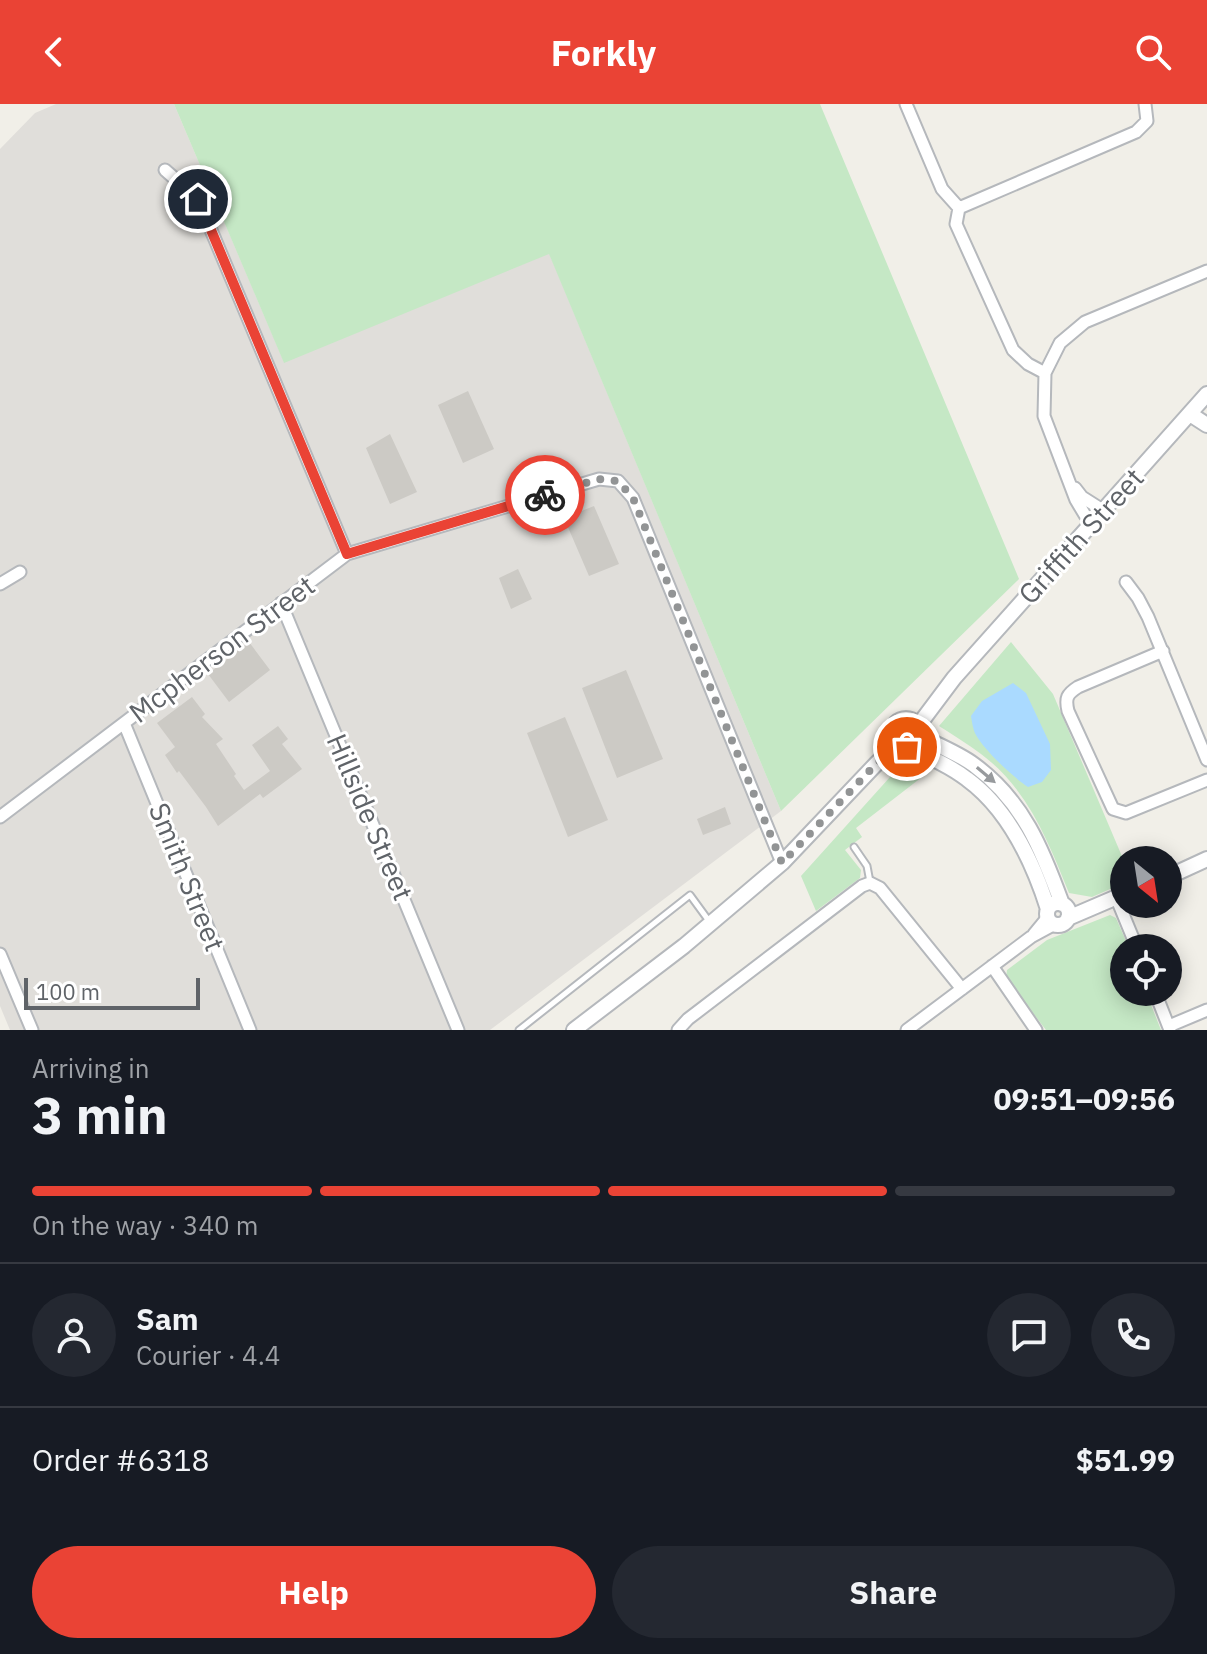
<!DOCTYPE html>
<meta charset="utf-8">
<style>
body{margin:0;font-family:"IBM Plex Sans",sans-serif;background:#242831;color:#f1f3f6;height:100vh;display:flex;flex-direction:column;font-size:30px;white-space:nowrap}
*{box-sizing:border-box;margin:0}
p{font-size:26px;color:#9ea1a6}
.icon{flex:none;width:44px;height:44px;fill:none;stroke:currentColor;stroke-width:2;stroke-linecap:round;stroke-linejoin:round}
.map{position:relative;height:926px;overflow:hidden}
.side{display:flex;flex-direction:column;background:#171b24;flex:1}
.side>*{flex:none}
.needle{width:52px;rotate:150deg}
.controls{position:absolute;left:1110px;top:742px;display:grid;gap:16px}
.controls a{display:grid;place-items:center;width:72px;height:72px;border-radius:50%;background:#171b24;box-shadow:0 4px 20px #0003;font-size:40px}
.scale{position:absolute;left:24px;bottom:20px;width:176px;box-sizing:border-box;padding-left:8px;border:4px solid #5f6368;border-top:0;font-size:22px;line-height:28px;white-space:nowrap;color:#5f6368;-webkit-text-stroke:6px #fff;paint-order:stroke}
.pin{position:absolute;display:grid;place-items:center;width:68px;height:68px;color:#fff;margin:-34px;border:4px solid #fff;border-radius:50%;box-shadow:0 2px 8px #0007}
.courier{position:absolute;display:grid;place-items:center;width:80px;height:80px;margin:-40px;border:6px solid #ea4335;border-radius:50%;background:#fff;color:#222;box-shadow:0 2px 10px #0007}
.summary em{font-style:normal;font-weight:700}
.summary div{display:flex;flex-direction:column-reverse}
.summary{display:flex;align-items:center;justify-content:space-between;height:136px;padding:0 32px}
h1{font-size:52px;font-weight:700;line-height:60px}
.bar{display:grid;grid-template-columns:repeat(4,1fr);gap:12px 8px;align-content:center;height:96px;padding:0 32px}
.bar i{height:10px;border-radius:6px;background:#363941}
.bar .on{background:#ea4335}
.bar p{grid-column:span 4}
.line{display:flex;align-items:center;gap:20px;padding:0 32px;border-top:2px solid #363941}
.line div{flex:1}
.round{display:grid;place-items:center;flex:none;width:84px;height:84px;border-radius:42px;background:#242831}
.action{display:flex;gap:16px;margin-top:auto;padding:16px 32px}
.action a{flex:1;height:92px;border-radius:48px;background:#ea4335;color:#fff;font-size:32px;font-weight:700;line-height:92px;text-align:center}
.action a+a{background:#242831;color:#f1f3f6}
header{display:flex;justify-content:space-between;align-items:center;height:104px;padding:0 32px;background:#ea4335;color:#fff;font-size:36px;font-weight:700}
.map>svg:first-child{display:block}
.industrial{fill:#e0deda}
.green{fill:#c5e8c5}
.water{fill:#aadaff}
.building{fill:#cccac5}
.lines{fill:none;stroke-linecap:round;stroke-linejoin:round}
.service-casing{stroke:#b5b8bc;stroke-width:9}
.minor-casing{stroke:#b5b8bc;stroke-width:15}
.tertiary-casing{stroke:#b5b8bc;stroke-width:18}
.service{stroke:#fff;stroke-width:5}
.minor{stroke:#fff;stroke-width:11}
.tertiary{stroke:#fff;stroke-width:14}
.oneway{fill:#979a9d}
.done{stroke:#929495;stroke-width:8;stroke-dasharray:0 14.4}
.route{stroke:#ea4335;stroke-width:10}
.labels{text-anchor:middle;stroke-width:6;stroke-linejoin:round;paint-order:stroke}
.street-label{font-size:28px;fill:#5f6368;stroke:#fff}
</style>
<header><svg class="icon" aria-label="back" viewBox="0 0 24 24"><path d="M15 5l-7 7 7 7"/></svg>Forkly<svg class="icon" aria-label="search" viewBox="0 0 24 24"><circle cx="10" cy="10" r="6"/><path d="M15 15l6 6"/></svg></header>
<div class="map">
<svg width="1207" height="926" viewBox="0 0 1207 926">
<rect width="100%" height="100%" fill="#f1efe8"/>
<path class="industrial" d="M 56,0 L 174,0 L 284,258 L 549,149 L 781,707 L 490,926 L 10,926 L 0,902 L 0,45 L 35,9 Z"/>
<path class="green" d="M 174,0 L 820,0 L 1019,475 L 781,707 L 549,150 L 284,259 Z
M 1011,538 L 1053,590 L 1124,757 L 1124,779 L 1092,793 L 1069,789 C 1048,737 1028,685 981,650 C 968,640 953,631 939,622 Z
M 908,653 L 921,654 L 935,663 L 856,724 L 862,733 L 845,746 L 861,766 L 860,774 L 816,807 L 801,772 Z
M 1110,811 L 1116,814 L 1129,844 L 1124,844 L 1124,888 L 1146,888 L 1161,926 L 1046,926 L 1006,874 L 1007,866 L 1047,836 Z"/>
<path class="water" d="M 1013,579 L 1026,589 L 1050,640 L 1051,666 L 1042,678 L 1028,683 C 1013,673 985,647 976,631 C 973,626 972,618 971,612 L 982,597 Z"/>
<path class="building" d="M 468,287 L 494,345 L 463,359 L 438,301 Z
M 390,330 L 417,388 L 390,400 L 366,344 Z
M 594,402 L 619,460 L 589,472 L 564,414 Z
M 518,465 L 532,495 L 511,505 L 499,474 Z
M 249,538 L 270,566 L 229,598 L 208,570 Z
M 626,566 L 663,655 L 617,674 L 582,584 Z
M 192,593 L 205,610 L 202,613 L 223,635 L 216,640 L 236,670 L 234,672 L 244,686 L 270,667 L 252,641 L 278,622 L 288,635 L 282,640 L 302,665 L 263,694 L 260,690 L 218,722 L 206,703 L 179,667 L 177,669 L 165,651 L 175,643 L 157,619 Z
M 565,613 L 608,716 L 568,733 L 527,629 Z
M 725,703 L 731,720 L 703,731 L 697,715 Z"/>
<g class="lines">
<g class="service-casing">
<path id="service" d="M 854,743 L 867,762 L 870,778
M 519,926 L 690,791 L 709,817"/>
</g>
<g class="minor-casing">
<path id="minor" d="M 906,0 L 942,85 L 959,104
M 165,66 L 198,95 L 347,450
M 959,104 L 1136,28 L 1147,17 L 1145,0
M 959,104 L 956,120 L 1013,246 L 1028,260 L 1045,269
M 1075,384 L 1082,393 L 1104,407
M 1094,419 L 1085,411 L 1076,396 L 1044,312 L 1045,269 L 1060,239 L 1085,218 L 1207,167
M 1126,478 L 1138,494 L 1148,513 L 1207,656
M 0,480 L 20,468
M 281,499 L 458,926
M 1163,547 L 1078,583 C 1067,590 1065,594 1068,607 L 1113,705 L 1126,709 L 1207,676
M 124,619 L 250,926
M 0,713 L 347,450 L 599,375 L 618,377 L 633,394 L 782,759
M 1116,793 L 1137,844
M 1034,830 L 1048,813
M 0,850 L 32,926
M 992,862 L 1036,926
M 1155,888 L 1170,926
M 1169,922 L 1207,906
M 678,926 L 688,915 L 862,782 L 870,779 L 880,784 L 962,885
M 907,926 L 1031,833 L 1055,820"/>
</g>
<g class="tertiary-casing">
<path id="tertiary" d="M 1190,310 L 1207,321
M892 629a14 14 0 1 1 28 0a14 14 0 1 1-28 0Z
M 918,622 L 954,574 L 1207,290
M 919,632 C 937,641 958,649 974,661 C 1023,697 1042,745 1062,800
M 907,643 C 927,652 949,661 967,675 C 1008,705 1033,758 1048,805
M 1168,773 L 1207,755
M1047 810a11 11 0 1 1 22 0a11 11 0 1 1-22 0Z
M 1068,814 L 1124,790
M 574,926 L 684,842 L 782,759 L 877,659 L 897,640"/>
</g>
<use href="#service" class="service"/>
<use href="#minor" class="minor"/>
<use href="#tertiary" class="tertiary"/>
</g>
<defs><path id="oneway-solid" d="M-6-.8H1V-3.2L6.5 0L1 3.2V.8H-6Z" transform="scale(2)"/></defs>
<use class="oneway" href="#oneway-solid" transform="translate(986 671) rotate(40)"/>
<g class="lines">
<path class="done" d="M 545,391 L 599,375 L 618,377 L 633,394 L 782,759 L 877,659 L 897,640 L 907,643"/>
<path class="route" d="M 198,95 L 347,450 L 545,391"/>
</g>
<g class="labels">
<g class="street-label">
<text transform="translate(1081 432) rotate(-48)" y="10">Griffith Street</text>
<text transform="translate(222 545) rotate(-37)" y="10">Mcpherson Street</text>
<text transform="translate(370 713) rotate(67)" y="10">Hillside Street</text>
<text transform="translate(187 773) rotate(68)" y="10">Smith Street</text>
</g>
</g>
</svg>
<div class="controls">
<a><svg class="needle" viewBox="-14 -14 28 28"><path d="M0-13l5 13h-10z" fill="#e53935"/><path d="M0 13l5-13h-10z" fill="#9ea1a6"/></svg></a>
<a><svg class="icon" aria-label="locate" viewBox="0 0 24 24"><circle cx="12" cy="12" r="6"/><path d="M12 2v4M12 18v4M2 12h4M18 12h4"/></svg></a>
</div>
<div class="scale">100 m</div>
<div class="pin" style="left:907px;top:643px;background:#ea580c"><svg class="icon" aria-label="bag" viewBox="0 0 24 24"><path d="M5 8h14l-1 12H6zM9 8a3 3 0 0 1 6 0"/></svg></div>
<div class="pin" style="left:198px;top:95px;background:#1f2937"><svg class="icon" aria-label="home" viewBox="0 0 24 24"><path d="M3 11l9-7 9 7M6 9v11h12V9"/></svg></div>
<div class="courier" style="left:545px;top:391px"><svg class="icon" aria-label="bike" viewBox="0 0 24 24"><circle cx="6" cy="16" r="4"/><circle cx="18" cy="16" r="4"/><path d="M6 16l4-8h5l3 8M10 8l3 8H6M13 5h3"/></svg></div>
</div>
<section class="side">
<div class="summary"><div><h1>3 min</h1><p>Arriving in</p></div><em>09:51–09:56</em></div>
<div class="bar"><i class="on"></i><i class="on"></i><i class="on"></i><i></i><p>On the way · 340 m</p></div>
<div class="line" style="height:144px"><a class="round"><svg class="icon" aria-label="person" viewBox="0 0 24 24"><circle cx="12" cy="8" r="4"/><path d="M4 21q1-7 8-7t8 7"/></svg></a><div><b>Sam</b><p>Courier · 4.4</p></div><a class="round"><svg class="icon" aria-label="chat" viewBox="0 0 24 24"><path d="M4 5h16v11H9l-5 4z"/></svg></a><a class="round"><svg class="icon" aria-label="phone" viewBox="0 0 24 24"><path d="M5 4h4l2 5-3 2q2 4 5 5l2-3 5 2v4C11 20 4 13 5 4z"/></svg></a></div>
<div class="line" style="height:104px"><div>Order #6318</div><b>$51.99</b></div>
<div class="action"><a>Help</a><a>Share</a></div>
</section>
